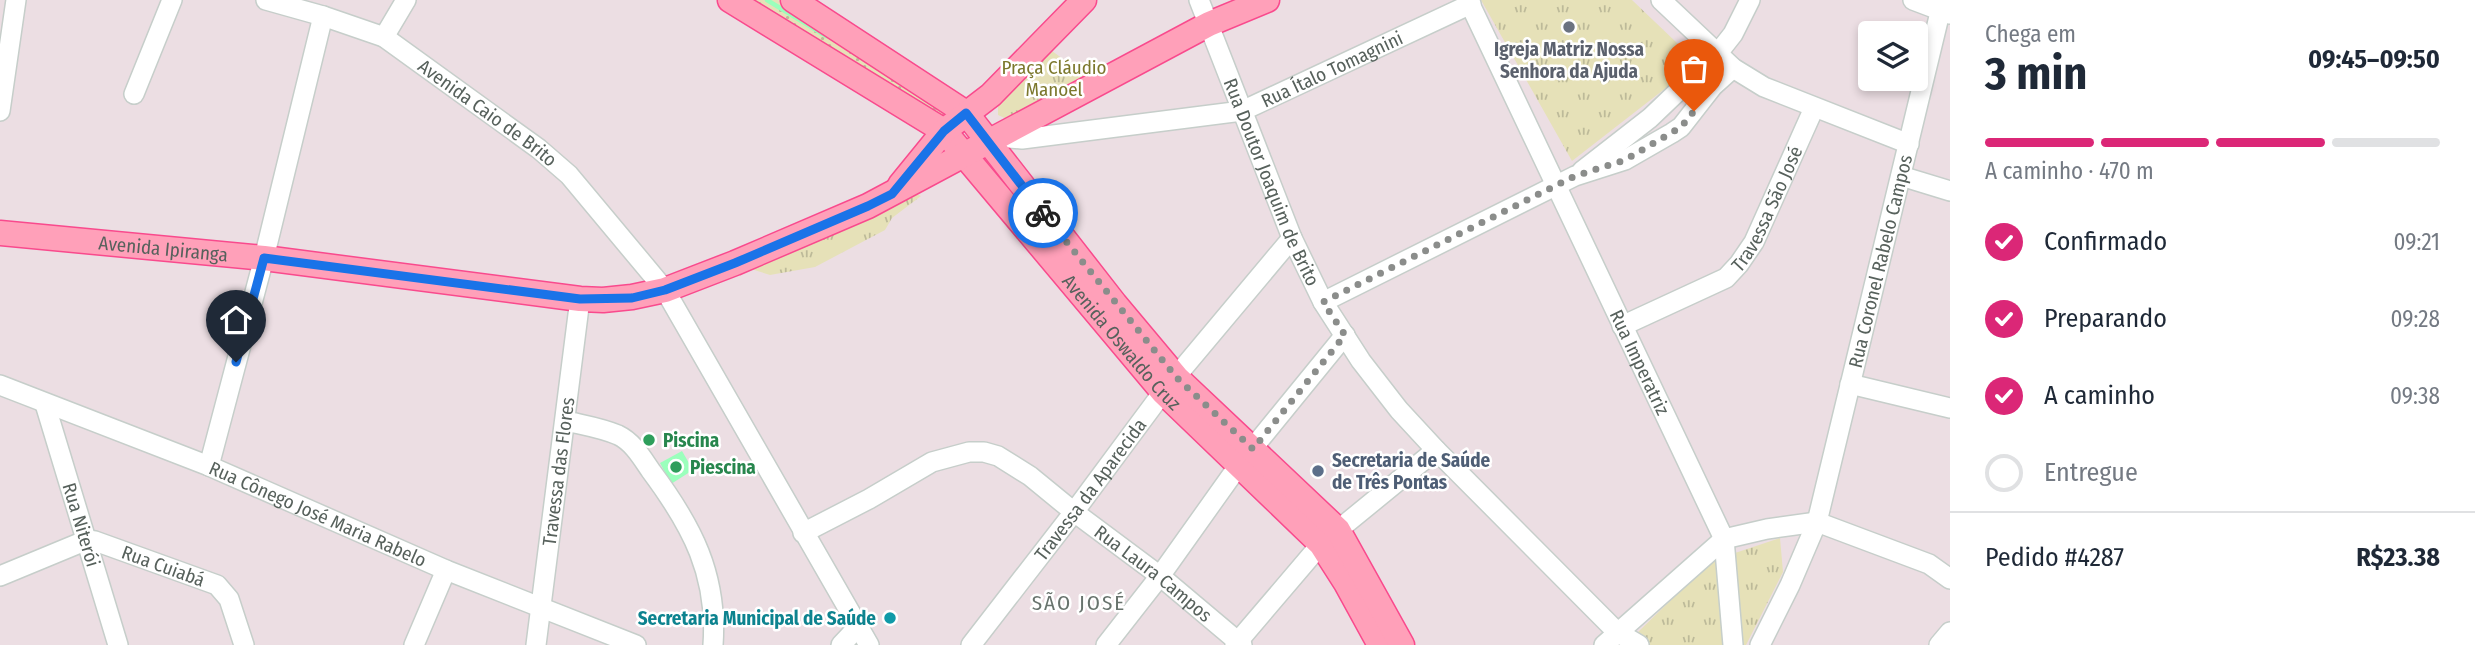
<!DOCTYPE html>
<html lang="pt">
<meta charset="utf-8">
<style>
body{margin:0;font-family:"Fira Sans Condensed",sans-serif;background:#f2f2f3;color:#1f2937;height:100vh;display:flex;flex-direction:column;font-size:26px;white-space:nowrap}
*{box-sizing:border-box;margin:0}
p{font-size:23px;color:#747a83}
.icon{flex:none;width:38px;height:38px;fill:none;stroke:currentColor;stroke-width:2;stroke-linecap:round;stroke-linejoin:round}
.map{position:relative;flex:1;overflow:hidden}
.drawer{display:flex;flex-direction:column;background:#fff;width:525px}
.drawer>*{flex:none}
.fabs{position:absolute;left:1858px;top:21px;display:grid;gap:14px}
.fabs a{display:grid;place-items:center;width:70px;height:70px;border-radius:7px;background:#fff;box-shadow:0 4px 10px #0003;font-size:35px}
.pin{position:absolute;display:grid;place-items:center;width:60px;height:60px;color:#fff;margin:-72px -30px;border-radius:50% 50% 50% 0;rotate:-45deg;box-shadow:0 0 7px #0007}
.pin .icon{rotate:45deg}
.courier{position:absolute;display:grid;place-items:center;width:70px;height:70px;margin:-35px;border:5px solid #1a73e8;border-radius:50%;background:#fff;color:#222;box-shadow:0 2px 9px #0007}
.headline em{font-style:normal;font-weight:700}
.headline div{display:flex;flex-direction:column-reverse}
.headline{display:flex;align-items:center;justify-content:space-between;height:119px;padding:0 35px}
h1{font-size:46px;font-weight:700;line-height:52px}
.bar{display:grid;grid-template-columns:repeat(4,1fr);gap:10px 7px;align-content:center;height:84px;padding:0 35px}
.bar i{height:9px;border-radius:5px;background:#e0e1e3}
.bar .active{background:#db2777}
.bar p{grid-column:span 4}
.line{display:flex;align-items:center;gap:18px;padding:0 35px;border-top:2px solid #e0e1e3}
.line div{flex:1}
ol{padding:0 35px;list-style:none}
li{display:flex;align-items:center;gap:21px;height:77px}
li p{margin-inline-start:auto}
li .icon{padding:7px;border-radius:50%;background:#db2777;color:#fff;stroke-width:4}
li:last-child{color:#747a83}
li i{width:38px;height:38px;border:4px solid #e0e1e3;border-radius:50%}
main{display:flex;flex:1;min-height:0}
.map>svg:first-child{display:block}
.grass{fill:url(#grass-dots)}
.park{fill:url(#park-tufts)}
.water{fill:#9bffbc}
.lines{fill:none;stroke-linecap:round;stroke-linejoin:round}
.stream{stroke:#9bffbc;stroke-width:4.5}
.minor-casing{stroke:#c6ceca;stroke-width:22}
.major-casing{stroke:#f94a8d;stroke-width:27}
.minor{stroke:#fff;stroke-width:19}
.major{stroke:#ffa0b9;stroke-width:24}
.done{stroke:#8b8d8b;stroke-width:7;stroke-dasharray:0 12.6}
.route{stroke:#1a73e8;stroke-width:9}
.worship-dot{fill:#6b7280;stroke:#fff;stroke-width:2.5}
.leisure-dot{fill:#2e9e5b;stroke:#fff;stroke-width:2.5}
.service-dot{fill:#5c6f8a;stroke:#fff;stroke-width:2.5}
.culture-dot{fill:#0f9aa8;stroke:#fff;stroke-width:2.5}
.labels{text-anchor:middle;stroke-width:5;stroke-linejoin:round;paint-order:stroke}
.worship-label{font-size:19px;font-weight:bold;fill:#5b616d;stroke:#fff}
.park-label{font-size:19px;fill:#7c782d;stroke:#fff}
.street-label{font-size:19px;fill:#57615c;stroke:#fff}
.leisure-label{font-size:19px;font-weight:bold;fill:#27864d;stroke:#fff;text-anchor:start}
.service-label{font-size:19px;font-weight:bold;fill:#4e5e75;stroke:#fff;text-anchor:start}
.culture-label{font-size:19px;font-weight:bold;fill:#0d838f;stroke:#fff;text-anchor:end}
.neighbourhood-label{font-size:21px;letter-spacing:2px;fill:#68736d;stroke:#fff}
</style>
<main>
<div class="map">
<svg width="1950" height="645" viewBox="0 0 1950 645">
<defs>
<pattern id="grass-dots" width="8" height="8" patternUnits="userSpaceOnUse" patternTransform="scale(1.75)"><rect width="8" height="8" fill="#e6e1b8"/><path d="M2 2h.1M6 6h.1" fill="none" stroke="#bdba99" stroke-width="1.8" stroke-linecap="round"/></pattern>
<pattern id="park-tufts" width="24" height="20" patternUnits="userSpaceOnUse" patternTransform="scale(1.75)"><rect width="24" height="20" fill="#e6e1b8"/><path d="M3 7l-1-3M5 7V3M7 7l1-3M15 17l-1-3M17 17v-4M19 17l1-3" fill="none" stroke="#bdba99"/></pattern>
</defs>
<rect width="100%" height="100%" fill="#ecdee3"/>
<path class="grass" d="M 744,0 L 778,0 L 952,107 L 942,122 Z"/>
<path class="park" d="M 1481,0 L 1632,0 L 1698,63 L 1572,161 Z
M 1052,51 L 1094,81 L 1013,122 L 998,115 L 998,105 Z
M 915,193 L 921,196 L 892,218 L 885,230 L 815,267 L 770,275 L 735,264 Z
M 1780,538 L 1783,572 L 1746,645 L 1648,645 L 1635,635 L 1711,561 Z"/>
<path class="water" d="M 682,451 L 693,470 L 671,484 L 660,463 Z"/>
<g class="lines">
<path class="stream" d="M 767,0 L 826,36"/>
<g class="minor-casing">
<g id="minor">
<path id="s1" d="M 266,0 L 323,16 L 384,37 L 539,149 L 569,175 L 665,290 L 869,645"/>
<path id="s2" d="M 1199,0 L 1292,238 L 1323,302 L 1361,361 L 1399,410 L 1436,450 L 1617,632 L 1639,645"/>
<path id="s3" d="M 1468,0 L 1724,539 L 1733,645"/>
<path d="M 1661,0 L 1733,68 L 1764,87 L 1909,144"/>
<path d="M 1913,0 L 1950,14"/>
<path d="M 384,37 L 406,0"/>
<path d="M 134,94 L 172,0"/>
<path d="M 0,111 L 16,0"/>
<path id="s4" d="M 997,137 L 1022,139 L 1242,111 L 1471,4"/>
<path d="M 1582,171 L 1650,118 L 1718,53 L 1733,34 L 1750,0"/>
<path d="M 1901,176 L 1950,191"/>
<path d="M 1323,302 L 1575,176 L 1625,160 L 1672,133 L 1681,127 L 1713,86 L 1733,68"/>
<path id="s5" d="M 1622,326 L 1726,278 L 1739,264 L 1754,242 L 1814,108"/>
<path d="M 1850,384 L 1950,408"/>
<path id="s6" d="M 0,385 L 209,466 L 446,570 L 636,645"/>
<path id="s7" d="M 45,404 L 118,645"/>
<path d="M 566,421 C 583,425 602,428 618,435 C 633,442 642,458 651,471 C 692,526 718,575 713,645"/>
<path d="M 209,466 L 264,258 L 323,16"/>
<path id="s8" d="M 803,533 L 869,499 L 932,462 L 969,452 L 984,452 L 998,456 L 1030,476 L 1074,512 L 1160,576 L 1242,645"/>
<path id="s9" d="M 0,576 L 87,540 L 95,541 L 217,585 L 229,599 L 244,645"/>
<path d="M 414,645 L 446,570"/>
<path id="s10" d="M 536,645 L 580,299"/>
<path d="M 841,645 L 857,628"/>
<path id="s11" d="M 971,645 L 1074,512 L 1163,392 L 1292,238"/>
<path d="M 1106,645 L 1160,576 L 1239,465 L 1345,335"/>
<path d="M 1235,645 L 1321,544 L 1436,450"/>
<path d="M 1604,645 L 1724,539 L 1767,529 L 1817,522 L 1929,564 L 1950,579"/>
<path id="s12" d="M 1760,645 L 1790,585 L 1817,522 L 1943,0"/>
<path d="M 1939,645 L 1950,632"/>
</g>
</g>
<g class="major-casing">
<g id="major">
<path id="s13" d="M 730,0 L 944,131 L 1163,392 L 1321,544 L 1346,583 L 1380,645"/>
<path d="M 793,0 L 966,113 L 1115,304 L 1177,378 L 1338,530 L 1402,645"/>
<path d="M 900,185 L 944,131 L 991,95 L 1084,0"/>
<path id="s14" d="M 0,233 L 264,258 L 580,299 L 603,300 L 632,297 L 665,290 L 735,263 L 868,206 L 1209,24 L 1267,0"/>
</g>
</g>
<use href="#minor" class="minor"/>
<use href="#major" class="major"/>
</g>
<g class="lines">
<path class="done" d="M 1043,213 L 1177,378 L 1253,449 L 1345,335 L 1323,302 L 1575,176 L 1625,160 L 1681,127 L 1694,111"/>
<path class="route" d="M 236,362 L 264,258 L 580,299 L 632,298 L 665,290 L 735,263 L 868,206 L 892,194 L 944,131 L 966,113 L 1043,213"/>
</g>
<circle class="worship-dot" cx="1569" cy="27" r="7"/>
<g class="leisure-dot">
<circle cx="649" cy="440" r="7"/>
<circle cx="676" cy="467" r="7"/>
</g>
<circle class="service-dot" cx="1318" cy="471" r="7"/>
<circle class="culture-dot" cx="890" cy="618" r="7"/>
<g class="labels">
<g class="worship-label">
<text x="1569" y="56">Igreja Matriz Nossa<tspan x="1569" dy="22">Senhora da Ajuda</tspan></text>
</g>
<g class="park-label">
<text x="1054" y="74">Praça Cláudio<tspan x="1054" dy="22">Manoel</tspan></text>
</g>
<g class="street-label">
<text dy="7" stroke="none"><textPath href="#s4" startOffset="346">Rua Ítalo Tomagnini</textPath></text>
<text dy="7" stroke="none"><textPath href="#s1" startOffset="252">Avenida Caio de Brito</textPath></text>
<text dy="7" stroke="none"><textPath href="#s2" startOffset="196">Rua Doutor Joaquim de Brito</textPath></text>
<text dy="7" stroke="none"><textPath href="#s5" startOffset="196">Travessa São José</textPath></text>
<text dy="7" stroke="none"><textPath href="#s14" startOffset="164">Avenida Ipiranga</textPath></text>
<text dy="7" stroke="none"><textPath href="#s12" startOffset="404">Rua Coronel Rabelo Campos</textPath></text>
<text dy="7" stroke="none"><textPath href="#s13" startOffset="527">Avenida Oswaldo Cruz</textPath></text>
<text dy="7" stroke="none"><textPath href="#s3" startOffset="401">Rua Imperatriz</textPath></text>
<text dy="7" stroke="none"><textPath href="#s10" startOffset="175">Travessa das Flores</textPath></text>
<text dy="7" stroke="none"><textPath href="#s11" startOffset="196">Travessa da Aparecida</textPath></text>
<text dy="7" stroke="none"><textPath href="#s6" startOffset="343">Rua Cônego José Maria Rabelo</textPath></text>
<text dy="7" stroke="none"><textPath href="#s7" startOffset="126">Rua Niterói</textPath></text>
<text dy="7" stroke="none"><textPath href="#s9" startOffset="175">Rua Cuiabá</textPath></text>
<text dy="7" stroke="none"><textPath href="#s8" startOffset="410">Rua Laura Campos</textPath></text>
</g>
<g class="leisure-label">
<text x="663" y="447">Piscina</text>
<text x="690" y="474">Piescina</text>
</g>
<g class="service-label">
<text x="1332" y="467">Secretaria de Saúde<tspan x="1332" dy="22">de Três Pontas</tspan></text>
</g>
<g class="culture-label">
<text x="876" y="625">Secretaria Municipal de Saúde</text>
</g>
<g class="neighbourhood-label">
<text x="1079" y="610">SÃO JOSÉ</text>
</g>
</g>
</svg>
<div class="fabs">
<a><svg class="icon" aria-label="layers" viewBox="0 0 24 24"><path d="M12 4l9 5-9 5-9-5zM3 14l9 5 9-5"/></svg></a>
</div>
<div class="pin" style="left:1694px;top:111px;background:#ea580c"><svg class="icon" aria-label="bag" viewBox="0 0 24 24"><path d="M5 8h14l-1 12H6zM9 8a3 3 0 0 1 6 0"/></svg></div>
<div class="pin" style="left:236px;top:362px;background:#1f2937"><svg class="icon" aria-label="home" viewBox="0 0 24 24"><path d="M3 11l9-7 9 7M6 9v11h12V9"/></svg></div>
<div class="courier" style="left:1043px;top:213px"><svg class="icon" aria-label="bike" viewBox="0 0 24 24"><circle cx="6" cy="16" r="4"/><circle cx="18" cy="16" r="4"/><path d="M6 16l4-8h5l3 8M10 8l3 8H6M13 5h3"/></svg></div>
</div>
<section class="drawer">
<div class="headline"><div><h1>3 min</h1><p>Chega em</p></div><em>09:45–09:50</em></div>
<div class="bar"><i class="active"></i><i class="active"></i><i class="active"></i><i></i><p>A caminho · 470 m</p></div>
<ol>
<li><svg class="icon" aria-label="check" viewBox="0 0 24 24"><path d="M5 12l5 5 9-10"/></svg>Confirmado<p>09:21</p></li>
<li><svg class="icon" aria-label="check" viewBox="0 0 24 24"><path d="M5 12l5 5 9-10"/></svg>Preparando<p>09:28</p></li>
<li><svg class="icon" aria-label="check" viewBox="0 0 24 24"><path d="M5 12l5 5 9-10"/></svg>A caminho<p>09:38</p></li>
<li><i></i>Entregue</li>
</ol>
<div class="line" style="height:91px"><div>Pedido #4287</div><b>R$23.38</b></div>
</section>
</main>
